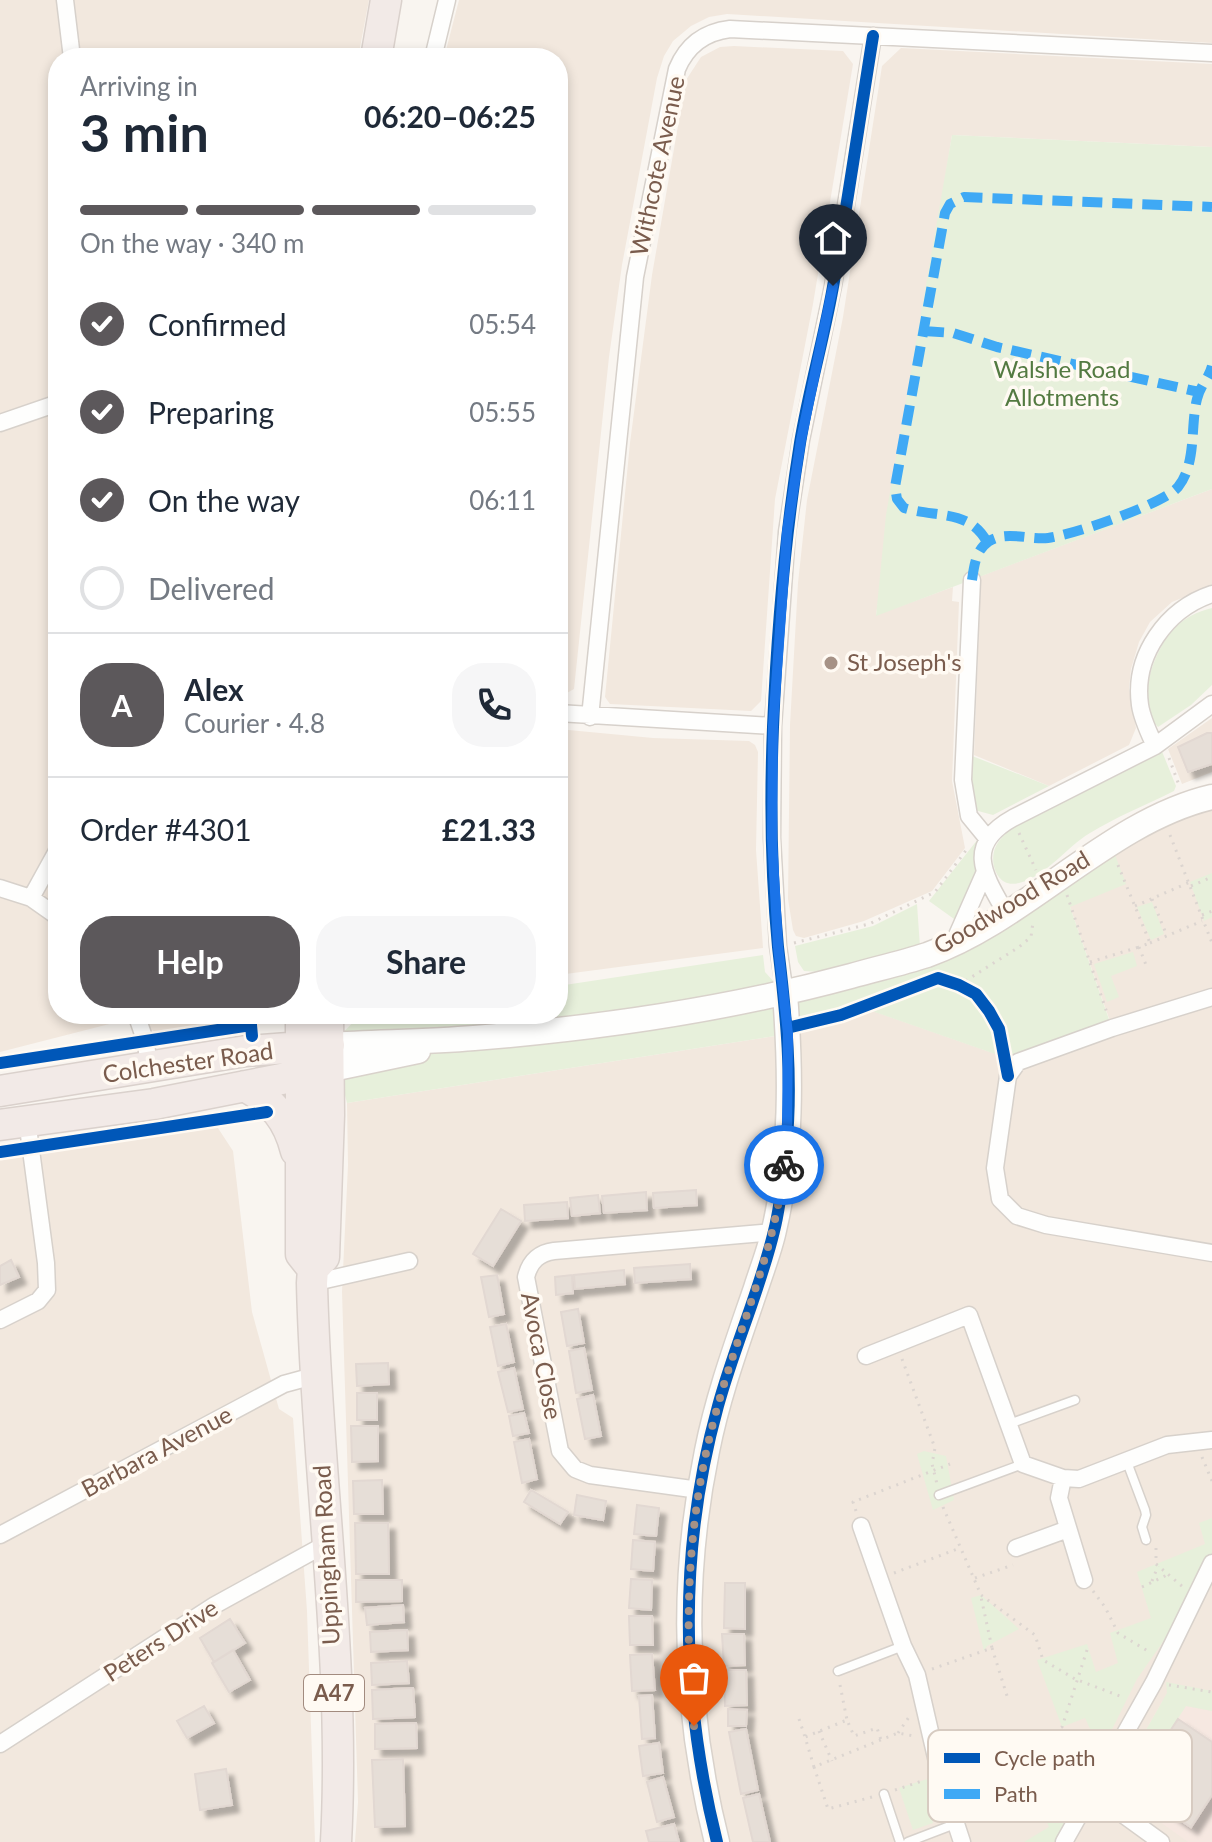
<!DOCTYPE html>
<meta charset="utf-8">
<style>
body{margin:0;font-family:Lato,sans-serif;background:#f6f6f7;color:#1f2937;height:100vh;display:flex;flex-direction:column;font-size:30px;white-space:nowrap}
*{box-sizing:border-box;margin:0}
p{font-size:26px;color:#747a83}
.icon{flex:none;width:44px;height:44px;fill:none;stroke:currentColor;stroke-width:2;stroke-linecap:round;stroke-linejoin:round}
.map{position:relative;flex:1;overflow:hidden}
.drawer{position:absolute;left:48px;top:48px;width:520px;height:976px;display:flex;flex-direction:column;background:#fff;border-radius:32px;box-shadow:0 4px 12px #0003}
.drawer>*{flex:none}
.pin{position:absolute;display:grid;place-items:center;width:68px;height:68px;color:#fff;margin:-82px -34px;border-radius:50% 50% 50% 0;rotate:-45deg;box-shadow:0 0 8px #0007}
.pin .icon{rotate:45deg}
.courier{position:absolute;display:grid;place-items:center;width:80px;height:80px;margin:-40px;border:6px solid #1a73e8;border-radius:50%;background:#fff;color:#222;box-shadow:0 2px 10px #0007}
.headline em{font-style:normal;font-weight:700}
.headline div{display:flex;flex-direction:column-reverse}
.headline{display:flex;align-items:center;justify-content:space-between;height:136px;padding:0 32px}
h1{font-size:52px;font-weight:700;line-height:60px}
.bar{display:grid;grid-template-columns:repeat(4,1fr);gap:12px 8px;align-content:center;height:96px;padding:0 32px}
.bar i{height:10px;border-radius:6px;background:#e0e1e3}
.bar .active{background:#5c585b}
.bar p{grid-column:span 4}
.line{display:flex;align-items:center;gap:20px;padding:0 32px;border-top:2px solid #e0e1e3}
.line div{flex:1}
.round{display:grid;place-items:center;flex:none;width:84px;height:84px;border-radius:32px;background:#f6f6f7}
ol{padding:0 32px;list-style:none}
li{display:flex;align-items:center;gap:24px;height:88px}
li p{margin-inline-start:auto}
li .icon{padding:8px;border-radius:50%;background:#5c585b;color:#fff;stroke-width:4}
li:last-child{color:#747a83}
li i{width:44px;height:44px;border:4px solid #e0e1e3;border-radius:50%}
.cta{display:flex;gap:16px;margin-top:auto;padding:16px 32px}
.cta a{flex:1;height:92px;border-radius:32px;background:#5c585b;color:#fff;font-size:32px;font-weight:700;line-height:92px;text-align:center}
.cta a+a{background:#f6f6f7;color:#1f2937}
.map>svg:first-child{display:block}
.residential{fill:#f2e8de}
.commercial{fill:#f6e8e1}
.green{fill:#e7f0db}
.building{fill:#e6ded7;stroke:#e2d8d2;stroke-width:2;filter:url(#shadow)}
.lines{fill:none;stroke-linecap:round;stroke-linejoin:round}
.lane-casing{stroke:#d7d1cb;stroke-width:11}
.street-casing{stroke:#d7d1cb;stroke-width:19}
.secondary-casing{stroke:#d9d2cb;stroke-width:27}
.highway-casing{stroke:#dad1cc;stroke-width:33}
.path{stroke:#dcd5d0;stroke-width:3;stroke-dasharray:2 6;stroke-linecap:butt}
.lane{stroke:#fefefd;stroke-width:8}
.street{stroke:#fefefd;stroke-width:16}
.secondary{stroke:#fefefd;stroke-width:24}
.highway{stroke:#f2eae7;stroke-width:30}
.quiet{stroke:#3fa9f5;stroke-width:10;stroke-dasharray:20 10;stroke-linecap:butt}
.cycleway-casing{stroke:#fffaf3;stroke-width:17}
.cycleway{stroke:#0057b8;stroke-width:12}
.done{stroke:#a69286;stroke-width:8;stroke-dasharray:0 14.4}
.route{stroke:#1a73e8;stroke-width:10}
.poi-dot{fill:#a69286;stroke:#fffaf3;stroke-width:3}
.labels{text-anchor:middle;stroke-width:7;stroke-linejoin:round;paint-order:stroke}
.shield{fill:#fffaf3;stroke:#a28b7f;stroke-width:2}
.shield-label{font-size:22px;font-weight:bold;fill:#7a5c4d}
.street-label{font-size:24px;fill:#7a5c4d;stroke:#fffaf3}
.park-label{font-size:24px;fill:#537a41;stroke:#fffaf3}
.poi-label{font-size:24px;fill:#7a5c4d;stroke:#fffaf3;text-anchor:start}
.key{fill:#fffaf3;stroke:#d7cbc1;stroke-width:2}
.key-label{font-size:22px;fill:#7a5c4d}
</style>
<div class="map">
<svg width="1212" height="1842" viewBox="0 0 1212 1842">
<defs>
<filter id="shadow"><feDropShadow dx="7" dy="7" stdDeviation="2" flood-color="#0004"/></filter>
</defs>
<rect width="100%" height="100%" fill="#f9f5f0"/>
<path class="residential" d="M 0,0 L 369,0 L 358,58 L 58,58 L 58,1014 L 255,1014 L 246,1023 L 162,1035 L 129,1019 L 0,1052 Z
M 459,0 L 1212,0 L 1212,43 L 727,14 L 709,17 L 691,26 L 673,41 L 664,56 L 657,78 L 622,265 L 609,357 L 574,689 L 558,698 L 558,58 L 444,58 Z
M 734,46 L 843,51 L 853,64 L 813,304 L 775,499 L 761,701 L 751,711 L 610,704 L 605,697 L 630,443 L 652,275 L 686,80 L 701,57 L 720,47 Z
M 901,48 L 1212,64 L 1212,147 L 952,135 L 876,615 L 953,587 L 952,601 L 959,602 L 952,781 L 965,848 L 932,891 L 864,921 L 804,938 L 796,936 L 793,930 L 788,899 L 790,725 L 798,583 L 807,500 L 843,317 L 882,66 Z
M 1212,489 L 1212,586 L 1172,602 L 1150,622 L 1139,642 L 1131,669 L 1129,688 L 1136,728 L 1129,745 L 1049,786 L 974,755 L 981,576 Z
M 1212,718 L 1212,772 L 1182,784 L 1168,749 Z
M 558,729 L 653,738 L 749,741 L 755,745 L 758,752 L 756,850 L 763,948 L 558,975 Z
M 1212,795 L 1212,1842 L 355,1842 L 358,1802 L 342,1292 L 348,1165 L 347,1103 L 788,1034 L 870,1010 L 1019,1062 L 1112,1027 L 1070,907 L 1062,876 Z
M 214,1122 L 233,1151 L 252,1312 L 279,1409 L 293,1418 L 307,1611 L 315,1842 L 0,1842 L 0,1155 Z"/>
<path class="commercial" d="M 1162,1701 L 1212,1711 L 1212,1842 L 1188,1842 L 1128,1799 L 1121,1788 L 1123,1770 Z"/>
<path class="green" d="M 952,135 L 1212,147 L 1212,489 L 876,616 L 886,515 Z
M 1212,608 L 1212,685 L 1191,705 L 1158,727 C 1134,705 1154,649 1174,629 C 1185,617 1197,612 1212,608 Z
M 1161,749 L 1176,786 L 1174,791 C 1146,805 1116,817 1090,833 C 1066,847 1047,876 1019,883 C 997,889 988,862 996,846 C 1001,836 1010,830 1018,824 Z
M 967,754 L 1049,786 L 993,815 L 967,808 Z
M 978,839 L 974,889 L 961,924 L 929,901 Z
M 1111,844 L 1126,884 L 1070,907 L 1112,1028 L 1018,1062 L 869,1010 L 788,1034 L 347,1103 L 332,1044 L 361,1014 L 558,1014 L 558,986 L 763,955 L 765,972 L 785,994 L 925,960 Z
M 1212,873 L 1212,917 L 1204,921 L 1190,882 Z
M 1152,902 L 1164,934 L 1151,940 L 1137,907 Z
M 917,904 L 920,947 L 819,972 L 804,971 L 798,962 L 795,946 L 873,926 Z
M 1133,952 L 1137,966 L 1111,976 L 1119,997 L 1107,1002 L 1094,964 Z
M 924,1451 L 946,1456 L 954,1500 L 933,1510 L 917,1454 Z
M 1212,1518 L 1212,1563 L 1195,1596 L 1137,1679 L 1056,1842 L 1024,1842 L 1049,1827 L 1037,1798 L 1082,1777 L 1074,1753 L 1096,1742 L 1085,1718 L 1062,1727 L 1037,1660 L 1087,1644 L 1096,1672 L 1118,1663 L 1110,1633 L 1151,1618 L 1137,1572 L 1205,1544 L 1199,1523 Z
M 981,1595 L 1019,1629 L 987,1646 L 984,1651 L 971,1598 Z
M 1166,1682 L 1212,1691 L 1212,1711 L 1186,1706 L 1133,1788 L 1169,1813 L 1163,1823 C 1143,1810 1115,1798 1123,1770 L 1167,1693 Z
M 940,1775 L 947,1795 L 928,1802 L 933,1823 L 913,1830 L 899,1788 Z"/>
<path class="building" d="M 1207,733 L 1212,733 L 1212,764 L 1188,772 L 1178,747 Z
M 696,1190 L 697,1205 L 654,1208 L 653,1193 Z
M 646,1192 L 647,1210 L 604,1213 L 602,1196 Z
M 598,1195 L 600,1213 L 572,1216 L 570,1198 Z
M 567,1202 L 568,1218 L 525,1221 L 524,1205 Z
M 501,1209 L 521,1221 L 493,1266 L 473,1254 Z
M 11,1260 L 19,1277 L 0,1285 L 0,1266 Z
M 690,1264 L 691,1279 L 635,1283 L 634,1268 Z
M 624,1270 L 625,1284 L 575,1289 L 574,1275 Z
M 497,1275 L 504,1314 L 489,1317 L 481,1277 Z
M 572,1275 L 573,1293 L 556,1295 L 555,1277 Z
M 578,1309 L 584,1343 L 567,1346 L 561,1312 Z
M 506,1324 L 514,1362 L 498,1366 L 490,1327 Z
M 584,1348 L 592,1390 L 576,1393 L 569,1351 Z
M 388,1363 L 389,1384 L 357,1386 L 356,1364 Z
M 514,1368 L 523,1409 L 508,1412 L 498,1372 Z
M 357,1393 L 377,1393 L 377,1420 L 357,1420 Z
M 593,1395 L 601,1436 L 585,1439 L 577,1399 Z
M 524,1413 L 529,1433 L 513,1436 L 509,1416 Z
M 351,1426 L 378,1426 L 378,1461 L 352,1462 Z
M 529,1439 L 537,1479 L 522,1483 L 514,1442 Z
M 382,1480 L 383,1514 L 354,1514 L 353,1481 Z
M 531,1490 L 568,1512 L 560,1524 L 524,1502 Z
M 577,1495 L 606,1501 L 603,1520 L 574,1515 Z
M 637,1505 L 659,1508 L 656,1536 L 634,1534 Z
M 355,1523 L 388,1523 L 389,1574 L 356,1574 Z
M 633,1540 L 655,1542 L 653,1571 L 631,1569 Z
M 631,1579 L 652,1580 L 651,1610 L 629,1608 Z
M 356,1580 L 402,1580 L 402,1601 L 356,1602 Z
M 725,1583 L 745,1583 L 745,1629 L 724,1628 Z
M 403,1605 L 404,1622 L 367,1625 L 365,1608 Z
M 629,1616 L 652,1616 L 653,1645 L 630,1645 Z
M 230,1619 L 245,1643 L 214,1662 L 200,1638 Z
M 407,1630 L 408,1650 L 371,1652 L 370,1632 Z
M 722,1634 L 744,1634 L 745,1665 L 724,1666 Z
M 233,1650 L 250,1680 L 229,1692 L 212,1663 Z
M 652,1654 L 655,1690 L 632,1691 L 630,1655 Z
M 407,1661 L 409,1683 L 372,1685 L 371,1663 Z
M 724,1670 L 746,1670 L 747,1705 L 725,1706 Z
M 413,1688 L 415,1717 L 373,1719 L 372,1690 Z
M 652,1695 L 655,1738 L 642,1739 L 639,1696 Z
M 204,1706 L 214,1723 L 187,1738 L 177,1721 Z
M 728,1709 L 747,1710 L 746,1726 L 728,1726 Z
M 1178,1719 L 1212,1742 L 1212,1795 L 1191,1827 L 1133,1788 Z
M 416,1723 L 417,1748 L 375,1749 L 375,1724 Z
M 746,1729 L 758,1790 L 741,1794 L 729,1732 Z
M 659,1743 L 663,1773 L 643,1776 L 639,1746 Z
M 403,1759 L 405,1826 L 375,1827 L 372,1760 Z
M 226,1769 L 232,1805 L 200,1810 L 195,1774 Z
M 663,1777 L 674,1817 L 657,1822 L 647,1782 Z
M 759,1794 L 770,1842 L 753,1842 L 743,1798 Z
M 674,1824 L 679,1842 L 649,1842 L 646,1831 Z"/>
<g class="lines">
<g class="lane-casing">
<path id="lane" d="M 1009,1424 L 1075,1400
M 1127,1462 L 1145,1510 L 1146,1515 L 1142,1527 L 1146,1540
M 939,1495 L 1023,1464
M 838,1671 L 903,1646
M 884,1794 L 900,1842
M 908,1842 L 955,1824"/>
</g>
<g class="street-casing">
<path id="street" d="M 65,0 L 72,58
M 433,58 L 447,0
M 0,423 L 58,403
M 972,580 L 963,780 L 969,816 L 987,838
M 558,713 L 773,726
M 590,717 L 635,277 L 677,69 C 687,45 705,32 730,29 L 1212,53
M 1155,746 C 1149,733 1142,719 1140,705 C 1133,655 1167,609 1212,594
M 0,888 L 31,898 L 58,917
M 31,898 L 58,849
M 1006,913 C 984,875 964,845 1013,818 L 1155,746 L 1212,704
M 954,942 L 984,874
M 785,994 L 778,946 L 772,838 L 773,726 L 787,532 L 801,440 L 833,286 L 873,36
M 1212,997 L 1112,1028 L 1018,1062 L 1008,1076 L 995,1168 L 1000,1199 L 1017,1216 L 1046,1225 L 1212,1253
M 136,1014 L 145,1040 L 150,1068
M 312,1283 L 409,1261
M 0,1320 L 38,1301 L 47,1290 L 46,1263 L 27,1120
M 866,1356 L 969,1315 L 1023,1464 L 1063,1478 L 1079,1479 L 1167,1445 L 1212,1440
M 1063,1478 L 1059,1498 L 1084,1580
M 699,1490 L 590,1475 L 575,1469 L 560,1451 L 526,1277 C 530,1261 539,1253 554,1251 L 774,1232
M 861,1526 L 903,1646 L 917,1675 L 940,1775 L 962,1842
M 0,1535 L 284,1384 L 317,1375
M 1016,1548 L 1068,1529
M 0,1744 L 215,1605 L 326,1544
M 1092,1792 L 1161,1842
M 1064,1842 L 1154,1682 L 1212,1563"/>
</g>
<g class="secondary-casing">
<path id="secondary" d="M 329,1045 C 377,1042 426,1042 474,1038 C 600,1028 729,1009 851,976 C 876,969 902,963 927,955 C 1026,920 1109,821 1212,797
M 313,1073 L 418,1051
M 717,1842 C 684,1712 680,1582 707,1451 C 718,1395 738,1341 756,1288 C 762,1269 770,1249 774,1230 C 792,1153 791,1072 785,994"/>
</g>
<g class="highway-casing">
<path id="highway" d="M 376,58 L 386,0
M 301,1014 L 301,1254 L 313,1269
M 328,1014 L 329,1115 L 324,1257 L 313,1269 L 312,1283 C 316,1469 346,1657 336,1842
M 245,1086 C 273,1102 288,1119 296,1151
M 0,1091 L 246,1051 L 329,1045
M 0,1125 L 154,1104 L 302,1075"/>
</g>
<path class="path" d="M 1169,758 L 1179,785
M 1019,833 L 1036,870
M 1170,835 L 1212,943
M 1118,865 L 1150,943 L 1139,947 L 1146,965
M 1191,886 L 1212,877
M 1067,895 L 1107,1013
M 1152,899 L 1167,936
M 1135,906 L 1190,882
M 1202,915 L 1212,911
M 794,943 L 869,924 L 935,892 L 967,849
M 1150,943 L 1202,921
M 1090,962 L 1139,947
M 959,985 L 1019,947 L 1031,937 L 1033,922
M 902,1359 L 935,1448 L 932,1464 L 937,1484
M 1202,1457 L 1212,1481
M 943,1507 L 981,1595 L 1035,1635 L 1043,1660 L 1075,1679 L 1125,1698
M 856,1511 L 853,1502 L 950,1464
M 1156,1548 L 1156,1564 L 1183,1587
M 894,1573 L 960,1548
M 975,1578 L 1013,1565
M 1152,1581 L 1158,1566
M 1142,1587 L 1167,1575
M 1093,1591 L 1105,1607 L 1118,1633 L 1151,1653
M 992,1648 L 1008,1699
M 932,1669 L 992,1648 L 981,1597
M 840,1685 L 847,1720
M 1169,1685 L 1212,1692
M 799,1719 L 805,1737
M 819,1731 L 832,1761
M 898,1733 L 909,1717
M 951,1752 L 992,1740
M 1006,1760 L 1062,1727 L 1088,1647
M 814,1767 L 805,1737 L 847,1720 L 854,1736 L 877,1728 L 881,1740
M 895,1790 L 925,1780
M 872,1797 L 828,1809 L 814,1767 L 898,1733 L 914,1736"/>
<use href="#lane" class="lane"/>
<use href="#street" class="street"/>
<use href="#secondary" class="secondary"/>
<use href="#highway" class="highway"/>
<path class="quiet" d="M 924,331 L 953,333 L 997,347 L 1199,392
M 987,542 C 969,509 937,518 904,508 L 897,499 L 895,487 L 945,213 L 950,204 L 964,197 L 1212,207
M 972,580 C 974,566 976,550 988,542 C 1005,530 1029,540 1048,538 C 1072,535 1164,504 1178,487 C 1197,463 1190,427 1197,399 C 1200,386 1209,378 1212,366"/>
<g class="cycleway-casing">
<path id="cycleway" d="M 787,1028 L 841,1015 L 938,978 L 959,985 L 976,994 L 989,1011 L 999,1029 L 1008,1076
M 0,1063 L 251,1025 L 252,1036
M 0,1152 L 267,1112
M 717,1842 C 681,1698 678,1550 718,1406 C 734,1347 760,1290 774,1231 C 781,1204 783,1176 786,1149 C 793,1081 786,1014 778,947 C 771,874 770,800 773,727 C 777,632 785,536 800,443 C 809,388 825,335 834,281 C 848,199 860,117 873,36"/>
</g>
<use href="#cycleway" class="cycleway"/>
</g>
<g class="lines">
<path class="done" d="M 694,1726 C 683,1618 688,1510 718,1405 C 740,1325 776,1248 784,1165"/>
<path class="route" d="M 784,1165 L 787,1135 L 788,1034 L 778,946 L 772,838 L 773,726 L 787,532 L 801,440 L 833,286"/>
</g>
<circle class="poi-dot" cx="831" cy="663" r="8"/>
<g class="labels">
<rect class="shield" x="304" y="1675" width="60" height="36" rx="6"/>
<g class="shield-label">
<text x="334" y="1701">A47</text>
</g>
<g class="street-label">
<text transform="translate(658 166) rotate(-78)" y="8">Withcote Avenue</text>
<text transform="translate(1012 903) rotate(-31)" y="8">Goodwood Road</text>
<text transform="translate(188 1063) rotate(-8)" y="8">Colchester Road</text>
<text transform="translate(541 1356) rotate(79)" y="8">Avoca Close</text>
<text transform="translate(157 1452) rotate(-28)" y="8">Barbara Avenue</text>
<text transform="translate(327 1555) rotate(-93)" y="8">Uppingham Road</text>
<text transform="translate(161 1641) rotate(-33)" y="8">Peters Drive</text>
</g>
<g class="park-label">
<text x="1062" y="378">Walshe Road<tspan x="1062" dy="28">Allotments</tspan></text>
</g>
<g class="poi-label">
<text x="847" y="671">St Joseph's</text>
</g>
</g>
<rect x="928" y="1730" width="264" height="92" rx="12" class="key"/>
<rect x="944" y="1753" width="36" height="10" fill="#0057b8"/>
<rect x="944" y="1789" width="36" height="10" fill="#3fa9f5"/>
<g class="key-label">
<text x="994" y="1766">Cycle path</text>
<text x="994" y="1802">Path</text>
</g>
</svg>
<div class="pin" style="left:694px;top:1726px;background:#ea580c"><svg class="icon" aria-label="bag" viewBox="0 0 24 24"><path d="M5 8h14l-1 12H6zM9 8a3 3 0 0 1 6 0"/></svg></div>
<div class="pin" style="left:833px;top:286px;background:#1f2937"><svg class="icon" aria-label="home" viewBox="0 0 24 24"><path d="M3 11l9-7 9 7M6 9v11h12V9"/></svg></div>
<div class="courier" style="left:784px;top:1165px"><svg class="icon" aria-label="bike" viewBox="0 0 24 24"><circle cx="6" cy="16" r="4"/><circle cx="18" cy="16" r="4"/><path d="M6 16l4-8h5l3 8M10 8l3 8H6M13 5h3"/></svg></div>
<section class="drawer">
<div class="headline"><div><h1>3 min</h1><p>Arriving in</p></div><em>06:20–06:25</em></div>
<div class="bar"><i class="active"></i><i class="active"></i><i class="active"></i><i></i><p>On the way · 340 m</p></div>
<ol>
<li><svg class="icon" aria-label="check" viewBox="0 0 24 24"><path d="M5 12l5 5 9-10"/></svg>Confirmed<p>05:54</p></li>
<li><svg class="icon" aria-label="check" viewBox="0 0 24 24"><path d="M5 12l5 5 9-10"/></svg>Preparing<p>05:55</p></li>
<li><svg class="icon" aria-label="check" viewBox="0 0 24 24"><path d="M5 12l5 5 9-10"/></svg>On the way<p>06:11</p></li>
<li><i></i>Delivered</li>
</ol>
<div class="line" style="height:144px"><b class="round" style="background:#5c585b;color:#fff">A</b><div><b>Alex</b><p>Courier · 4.8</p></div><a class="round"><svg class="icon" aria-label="phone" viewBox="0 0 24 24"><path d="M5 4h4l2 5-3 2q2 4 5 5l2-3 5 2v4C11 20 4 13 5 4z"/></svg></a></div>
<div class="line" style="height:104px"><div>Order #4301</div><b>£21.33</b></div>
<div class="cta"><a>Help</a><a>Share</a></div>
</section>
</div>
